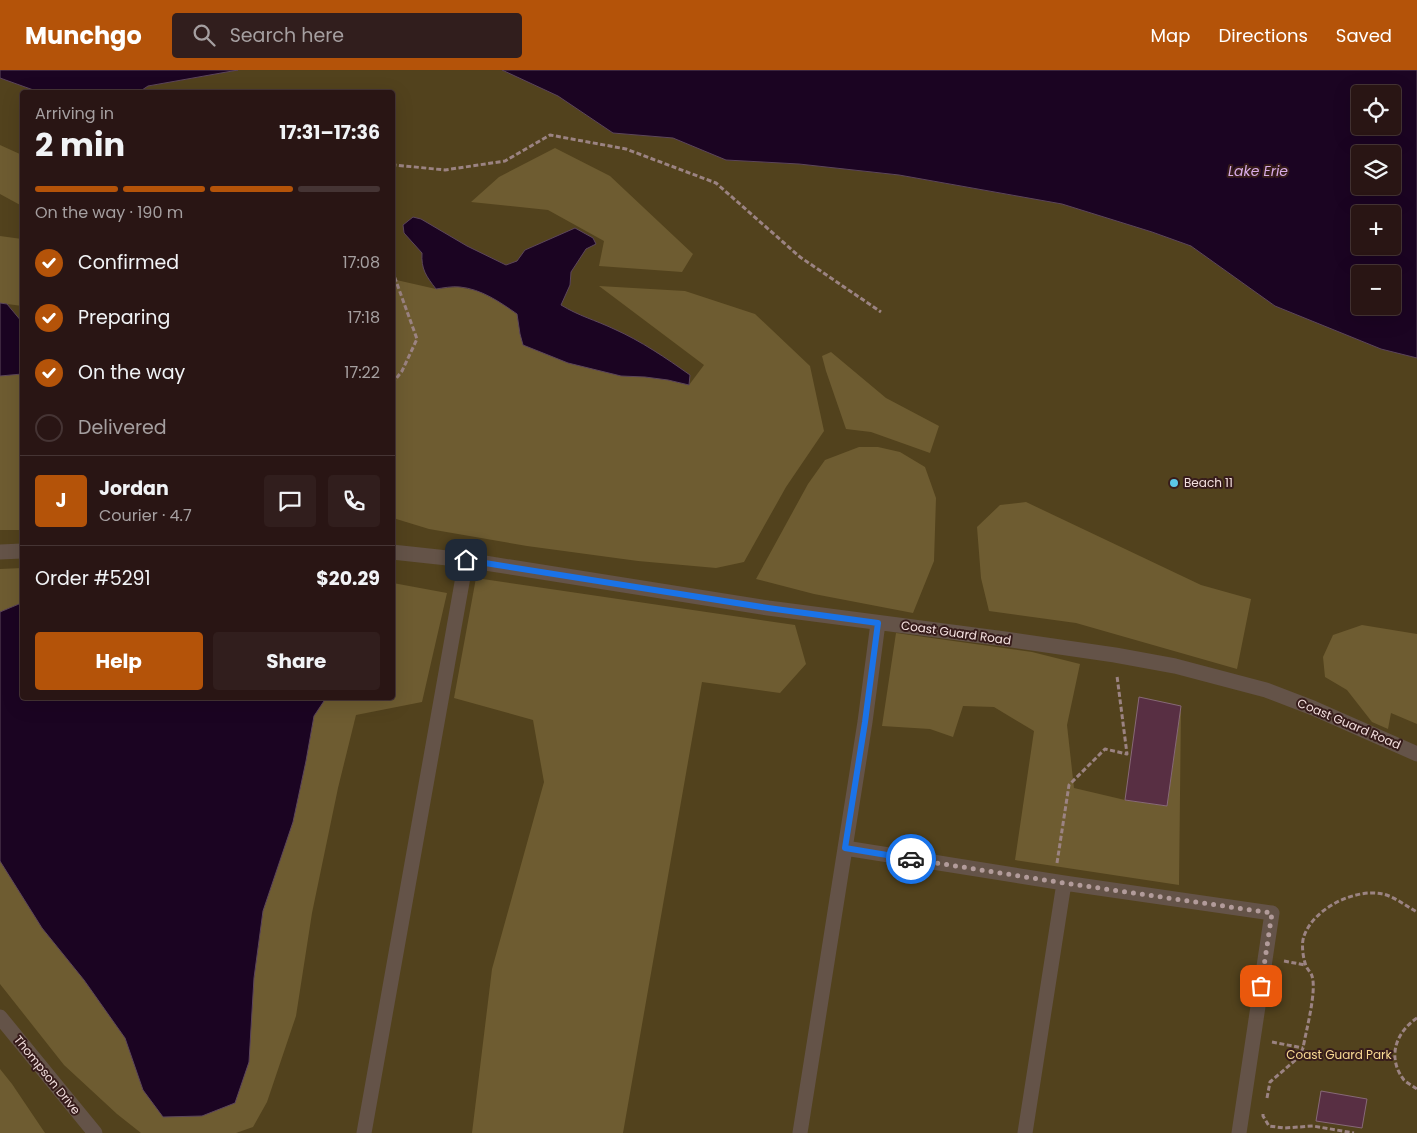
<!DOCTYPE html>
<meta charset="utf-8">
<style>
body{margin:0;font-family:Poppins,sans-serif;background:#311e1d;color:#f1f3f6;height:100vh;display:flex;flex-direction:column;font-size:19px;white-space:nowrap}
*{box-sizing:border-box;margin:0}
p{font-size:16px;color:#a59fa0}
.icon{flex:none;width:28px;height:28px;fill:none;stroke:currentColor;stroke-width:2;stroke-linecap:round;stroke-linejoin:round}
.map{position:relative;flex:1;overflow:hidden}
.sheet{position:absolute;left:20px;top:20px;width:375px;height:610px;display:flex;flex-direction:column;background:#291514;border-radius:5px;box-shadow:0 5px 20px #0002,0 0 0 1px #453434}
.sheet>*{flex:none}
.tools{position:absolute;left:1351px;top:15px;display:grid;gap:10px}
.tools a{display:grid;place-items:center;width:50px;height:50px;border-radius:5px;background:#291514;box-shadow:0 5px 20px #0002,0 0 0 1px #453434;font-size:25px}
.pin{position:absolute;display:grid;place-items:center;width:42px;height:42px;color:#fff;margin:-21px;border-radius:10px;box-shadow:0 2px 8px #0006}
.courier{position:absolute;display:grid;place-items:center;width:50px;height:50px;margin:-25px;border:4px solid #1a73e8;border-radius:50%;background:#fff;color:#222;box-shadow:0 1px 6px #0007}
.headline em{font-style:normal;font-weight:700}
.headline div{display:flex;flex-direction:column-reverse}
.headline{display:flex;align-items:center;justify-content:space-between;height:85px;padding:0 15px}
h1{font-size:32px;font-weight:700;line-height:38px}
.bar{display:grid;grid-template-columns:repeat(4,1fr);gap:8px 5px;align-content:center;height:60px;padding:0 15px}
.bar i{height:6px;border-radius:4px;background:#453434}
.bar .selected{background:#b45309}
.bar p{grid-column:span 4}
.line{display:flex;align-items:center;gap:12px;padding:0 15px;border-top:1px solid #453434}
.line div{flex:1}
.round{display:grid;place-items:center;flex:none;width:52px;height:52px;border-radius:5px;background:#311e1d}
ol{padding:0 15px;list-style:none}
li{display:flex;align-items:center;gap:15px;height:55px}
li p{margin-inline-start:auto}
li .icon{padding:5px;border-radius:50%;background:#b45309;color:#fff;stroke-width:4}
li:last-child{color:#a59fa0}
li i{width:28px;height:28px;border:2px solid #453434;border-radius:50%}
.primary-button{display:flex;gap:10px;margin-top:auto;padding:10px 15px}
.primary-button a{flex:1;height:58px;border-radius:5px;background:#b45309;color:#fff;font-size:20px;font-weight:700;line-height:58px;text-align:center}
.primary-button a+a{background:#311e1d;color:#f1f3f6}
header{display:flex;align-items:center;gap:30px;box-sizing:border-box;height:70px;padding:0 25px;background:#b45309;color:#fff}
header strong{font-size:24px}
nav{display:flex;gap:28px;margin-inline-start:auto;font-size:18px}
.search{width:350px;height:45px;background:#311e1d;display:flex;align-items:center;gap:12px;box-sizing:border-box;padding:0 18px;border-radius:5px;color:#a59fa0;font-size:19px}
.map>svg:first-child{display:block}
.green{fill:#52421d}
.forest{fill:#6e5c31}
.water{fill:#1b0422;stroke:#5c465b;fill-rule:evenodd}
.building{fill:#582f43;stroke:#876977}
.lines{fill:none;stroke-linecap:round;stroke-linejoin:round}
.path{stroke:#9b8382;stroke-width:3;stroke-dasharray:5 2.5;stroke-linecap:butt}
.minor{stroke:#645348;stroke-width:15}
.done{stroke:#b29b9a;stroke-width:5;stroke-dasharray:0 9}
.route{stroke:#1a73e8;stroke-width:6}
.poi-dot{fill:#5cc7e7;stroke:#371c1b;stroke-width:2}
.labels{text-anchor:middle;stroke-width:4;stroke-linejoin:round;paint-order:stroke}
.poi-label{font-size:12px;fill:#f4e0df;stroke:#371c1b;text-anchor:start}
.street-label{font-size:12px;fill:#f4e0df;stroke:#371c1b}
.park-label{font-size:12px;fill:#f9da94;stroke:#371c1b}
.water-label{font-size:14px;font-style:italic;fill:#d8ace7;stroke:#371c1b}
</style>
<header>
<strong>Munchgo</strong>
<div class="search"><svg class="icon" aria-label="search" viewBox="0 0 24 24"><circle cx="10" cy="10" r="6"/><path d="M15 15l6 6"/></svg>Search here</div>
<nav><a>Map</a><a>Directions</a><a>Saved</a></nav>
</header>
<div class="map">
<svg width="1417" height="1063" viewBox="0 0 1417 1063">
<rect width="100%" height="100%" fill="#371c1b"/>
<path class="green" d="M 238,0 L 502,0 L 558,26 L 613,63 L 673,68 L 726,90 L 799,94 L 899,105 L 1062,134 L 1152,162 L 1191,176 L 1275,236 L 1381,279 L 1417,288 L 1417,1063 L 0,1063 L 0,8 L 39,22 L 22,22 L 22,628 L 392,628 L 392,22 L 139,22 L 148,16 Z"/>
<path class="forest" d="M 0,75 L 22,85 L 22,136 L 0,124 Z
M 555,78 L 610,106 L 693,184 L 682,202 L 599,196 L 604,171 L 548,140 L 471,132 L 499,107 Z
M 0,166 L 22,169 L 22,236 L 0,233 Z
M 392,209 L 436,219 L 458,217 L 478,221 L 502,233 L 517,244 L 520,264 L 596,299 L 621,306 L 645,307 L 668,310 L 689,315 L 704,295 L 599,216 L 685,221 L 755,244 L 810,296 L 824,361 L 786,417 L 744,492 L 716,498 L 638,491 L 527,476 L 429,459 L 393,448 Z
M 831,282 L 886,328 L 939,356 L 930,383 L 871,362 L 846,359 L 826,301 L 822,286 Z
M 22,304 L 22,460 L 0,460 L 0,306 Z
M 859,377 L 878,377 L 900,382 L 925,397 L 936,428 L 934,491 L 913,543 L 814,524 L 756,509 L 808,414 L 825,390 Z
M 1026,432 L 1201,515 L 1251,529 L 1237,599 L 1076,553 L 989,541 L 981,508 L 977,457 L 1000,435 Z
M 22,498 L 22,535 L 19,534 L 0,542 L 0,499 Z
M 476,508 L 795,555 L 806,594 L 780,623 L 702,612 L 623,1063 L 472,1063 L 492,899 L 544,712 L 533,650 L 454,628 Z
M 393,513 L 447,523 L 422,632 L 356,645 L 338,718 L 312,843 L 296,946 L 267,1032 L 253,1057 L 236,1063 L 141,1063 L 117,1044 L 64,995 L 0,914 L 0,791 L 42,858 L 84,910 L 125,968 L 143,1020 L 254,908 L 263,841 L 293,752 L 306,691 L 314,646 L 326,628 L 392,628 Z
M 1362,555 L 1417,564 L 1417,654 L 1391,643 L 1388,659 L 1372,652 L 1347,620 L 1325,607 L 1323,587 L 1333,565 Z
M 896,563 L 1032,582 L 1080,594 L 1067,655 L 1074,718 L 1125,730 L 1167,736 L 1181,636 L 1179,815 L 1015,790 L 1034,661 L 994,637 L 963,636 L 953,667 L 930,659 L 882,656 Z
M 0,999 L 12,1014 L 45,1063 L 0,1063 Z"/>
<path class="water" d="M 0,0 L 238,0 L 148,16 L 139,22 L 39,22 L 0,8 Z
M 502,0 L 1417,0 L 1417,288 L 1381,279 L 1275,236 L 1191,176 L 1152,162 L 1062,134 L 899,105 L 799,94 L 726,90 L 673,68 L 613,63 L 558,26 ZM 1360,24 L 1392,24 L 1392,56 L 1360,56 ZM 1360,84 L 1392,84 L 1392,116 L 1360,116 ZM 1360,144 L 1392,144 L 1392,176 L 1360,176 ZM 1360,204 L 1392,204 L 1392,236 L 1360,236 Z
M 413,147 L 421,149 L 467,176 L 506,195 L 517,191 L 525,180 L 575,158 L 593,168 L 596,174 L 586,179 L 571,202 L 570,215 L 561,235 C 579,246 595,250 614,259 C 641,271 666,288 690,305 L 689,315 L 668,310 L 645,307 L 621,306 L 568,293 L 523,275 L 520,264 L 517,244 C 500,232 481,219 460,217 C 452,216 443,218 436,219 C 426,206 421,199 422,183 L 404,163 L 403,155 Z
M 0,233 L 7,234 L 22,252 L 22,304 L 0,306 Z
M 19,534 L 22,535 L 22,628 L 326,628 L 314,646 L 306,691 L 293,752 L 263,841 L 254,908 L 249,992 L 235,1033 L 202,1046 L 163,1047 L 143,1020 L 125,968 L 84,910 L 42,858 L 0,791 L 0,542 Z"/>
<path class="building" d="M 1139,627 L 1181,636 L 1167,736 L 1125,730 Z
M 1321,1021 L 1367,1029 L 1362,1058 L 1316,1051 Z"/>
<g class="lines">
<path class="path" d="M 392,97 L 395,95 L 445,100 L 505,91 L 550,65 L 626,79 L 716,113 L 800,187 L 881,242
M 392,200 L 417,269 L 402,301 L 392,314
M 1057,793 L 1069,715 L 1105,679 L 1127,684 L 1117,606
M 1284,891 L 1305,895
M 1417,948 C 1395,963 1387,988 1404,1010 C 1407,1013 1413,1016 1417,1019
M 1272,972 L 1303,978
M 1267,1028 L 1270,1012 L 1299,987 L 1303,978 C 1306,961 1317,921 1312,906 C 1311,903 1308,900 1306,896 C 1303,888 1301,874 1304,866 C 1314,838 1355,818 1383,824 C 1395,827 1406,836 1417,842
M 1263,1044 L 1263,1046 L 1269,1056 L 1284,1058 L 1313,1056 L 1354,1063"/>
<path class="minor" d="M 0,482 L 22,481
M 392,482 L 466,490 L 768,538 L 1005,569 L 1115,585 L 1175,596 L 1266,620 L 1313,638 L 1417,684
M 845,778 L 1064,813 L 1272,843 L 1239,1063
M 0,947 L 95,1063
M 364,1063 L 466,490
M 800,1063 L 865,652 L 878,553
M 1025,1063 L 1064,813"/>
</g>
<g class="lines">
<path class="done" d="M 911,789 L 1064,813 L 1272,843 L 1261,916"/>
<path class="route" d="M 466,490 L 768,538 L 878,553 L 865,652 L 845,778 L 911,789"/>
</g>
<circle class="poi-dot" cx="1174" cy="413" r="5"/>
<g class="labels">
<g class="poi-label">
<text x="1184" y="417">Beach 11</text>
</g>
<g class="street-label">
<text transform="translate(956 563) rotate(8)" y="4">Coast Guard Road</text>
<text transform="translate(1349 654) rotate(23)" y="4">Coast Guard Road</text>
<text transform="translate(47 1005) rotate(51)" y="4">Thompson Drive</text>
</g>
<g class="park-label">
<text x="1339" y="989">Coast Guard Park</text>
</g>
<g class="water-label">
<text x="1258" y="106">Lake Erie</text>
</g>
</g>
</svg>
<div class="tools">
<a><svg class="icon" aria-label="locate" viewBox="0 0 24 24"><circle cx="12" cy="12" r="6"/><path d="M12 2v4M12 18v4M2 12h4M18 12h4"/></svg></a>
<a><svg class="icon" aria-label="layers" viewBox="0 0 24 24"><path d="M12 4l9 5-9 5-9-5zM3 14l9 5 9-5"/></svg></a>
<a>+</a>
<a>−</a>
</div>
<div class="pin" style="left:1261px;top:916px;background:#ea580c"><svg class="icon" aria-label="bag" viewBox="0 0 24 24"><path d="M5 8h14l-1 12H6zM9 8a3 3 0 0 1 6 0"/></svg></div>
<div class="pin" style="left:466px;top:490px;background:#1f2937"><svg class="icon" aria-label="home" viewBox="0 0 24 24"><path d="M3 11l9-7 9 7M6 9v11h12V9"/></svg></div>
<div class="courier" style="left:911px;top:789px"><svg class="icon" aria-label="car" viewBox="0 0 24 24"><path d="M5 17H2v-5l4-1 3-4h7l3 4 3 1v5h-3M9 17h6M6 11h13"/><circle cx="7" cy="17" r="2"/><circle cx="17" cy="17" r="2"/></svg></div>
<section class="sheet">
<div class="headline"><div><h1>2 min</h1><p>Arriving in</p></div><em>17:31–17:36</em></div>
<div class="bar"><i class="selected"></i><i class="selected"></i><i class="selected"></i><i></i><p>On the way · 190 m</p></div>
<ol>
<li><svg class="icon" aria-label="check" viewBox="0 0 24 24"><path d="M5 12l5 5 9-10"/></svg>Confirmed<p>17:08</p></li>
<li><svg class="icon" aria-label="check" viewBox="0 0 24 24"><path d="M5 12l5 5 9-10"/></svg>Preparing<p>17:18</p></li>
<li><svg class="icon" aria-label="check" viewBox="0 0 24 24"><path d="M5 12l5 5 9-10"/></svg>On the way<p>17:22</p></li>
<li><i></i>Delivered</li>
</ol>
<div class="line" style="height:90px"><b class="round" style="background:#b45309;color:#fff">J</b><div><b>Jordan</b><p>Courier · 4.7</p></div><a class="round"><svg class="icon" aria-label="chat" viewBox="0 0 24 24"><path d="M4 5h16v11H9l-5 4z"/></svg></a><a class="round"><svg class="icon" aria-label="phone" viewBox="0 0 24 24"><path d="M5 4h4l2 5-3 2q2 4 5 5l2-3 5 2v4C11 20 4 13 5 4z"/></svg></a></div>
<div class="line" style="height:65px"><div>Order #5291</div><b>$20.29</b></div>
<div class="primary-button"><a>Help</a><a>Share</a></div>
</section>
</div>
